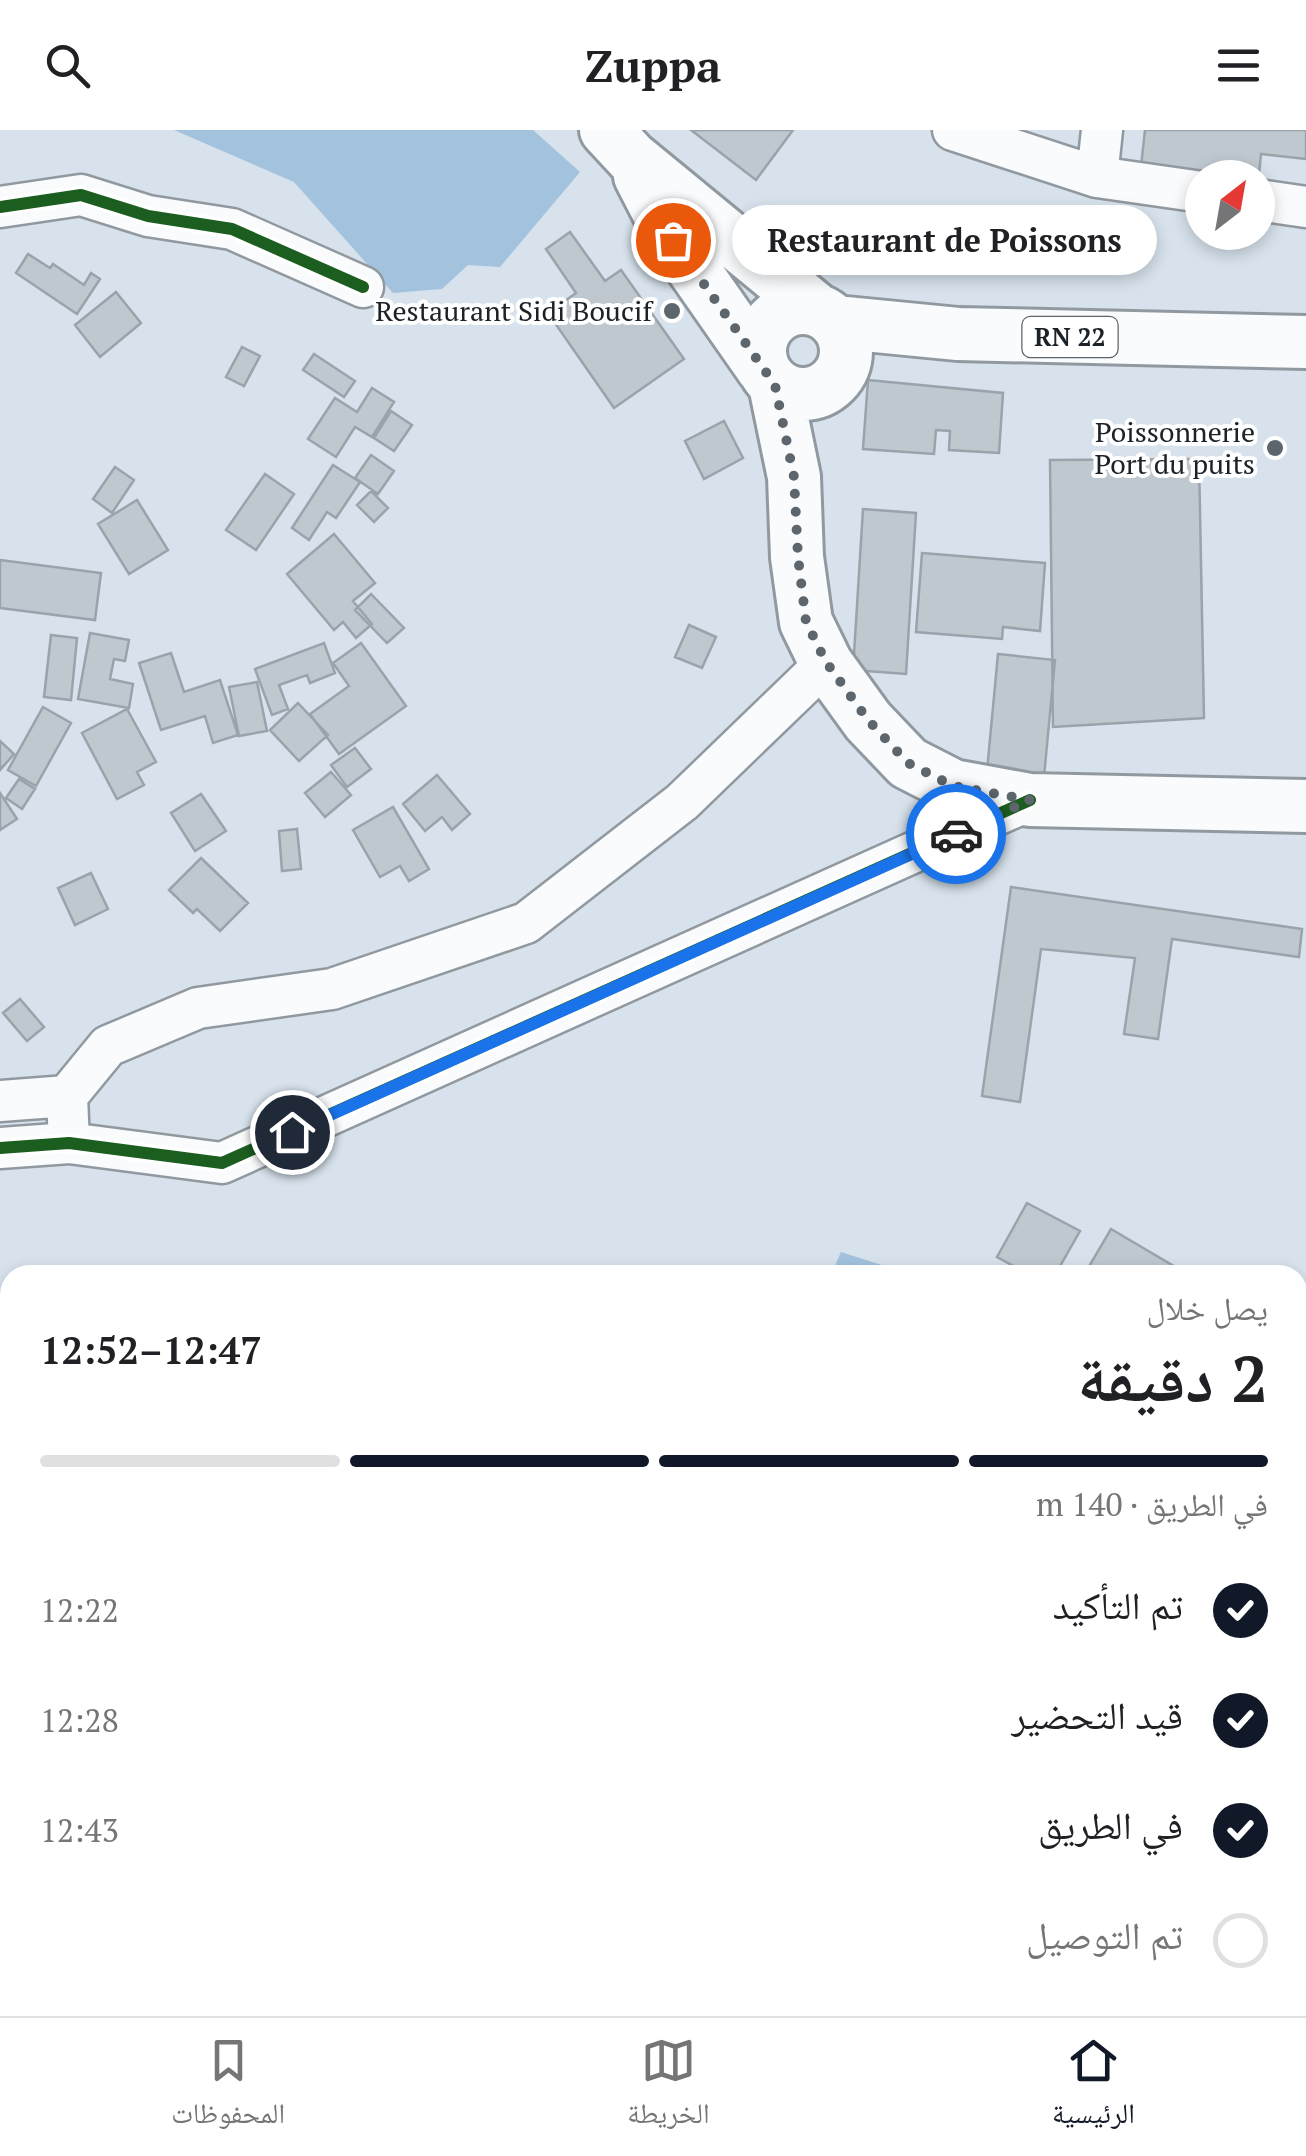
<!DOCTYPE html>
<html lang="ar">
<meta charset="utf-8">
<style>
body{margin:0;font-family:"PT Serif","Noto Naskh Arabic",serif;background:#f6f6f6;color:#202124;direction:rtl;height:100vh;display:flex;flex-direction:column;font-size:38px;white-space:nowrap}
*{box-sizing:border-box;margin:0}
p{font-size:32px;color:#757577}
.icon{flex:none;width:55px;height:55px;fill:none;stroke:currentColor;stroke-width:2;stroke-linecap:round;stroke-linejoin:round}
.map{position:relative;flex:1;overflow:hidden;direction:ltr}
.side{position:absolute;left:0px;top:1135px;width:1308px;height:752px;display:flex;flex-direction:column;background:#fff;border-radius:30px 30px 0 0;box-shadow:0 5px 15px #0003;direction:rtl}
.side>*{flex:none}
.needle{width:65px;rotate:31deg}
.tools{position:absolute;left:1185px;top:30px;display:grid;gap:20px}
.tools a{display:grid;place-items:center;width:90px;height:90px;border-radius:50%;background:#fff;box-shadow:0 5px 15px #0003;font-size:50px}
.pin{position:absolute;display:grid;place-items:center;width:85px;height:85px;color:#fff;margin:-42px;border:5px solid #fff;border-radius:50%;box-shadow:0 2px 10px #0007}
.courier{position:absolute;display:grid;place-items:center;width:100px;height:100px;margin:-50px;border:8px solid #1a73e8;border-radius:50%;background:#fff;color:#222;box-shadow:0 2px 12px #0007}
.bubble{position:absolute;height:70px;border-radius:35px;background:#fff;box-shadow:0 5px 15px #0003;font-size:32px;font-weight:700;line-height:70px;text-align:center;direction:rtl}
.head em{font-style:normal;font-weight:700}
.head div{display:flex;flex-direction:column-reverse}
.head{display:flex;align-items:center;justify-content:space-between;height:170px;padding:0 40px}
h1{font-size:65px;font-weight:700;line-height:75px}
.bar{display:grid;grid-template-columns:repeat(4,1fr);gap:15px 10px;align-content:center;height:120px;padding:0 40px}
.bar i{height:12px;border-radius:8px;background:#e0e0e0}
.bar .on{background:#111827}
.bar p{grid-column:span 4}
ol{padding:0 40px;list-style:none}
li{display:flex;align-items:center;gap:30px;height:110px}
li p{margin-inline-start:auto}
li .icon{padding:10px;border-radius:50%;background:#111827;color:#fff;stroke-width:4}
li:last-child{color:#757577}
li i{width:55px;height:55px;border:5px solid #e0e0e0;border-radius:50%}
header{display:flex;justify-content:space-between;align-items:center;height:130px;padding:0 40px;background:#fff;font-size:45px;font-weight:700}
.dock{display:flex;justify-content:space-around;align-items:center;height:140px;border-top:2px solid #e0e0e0;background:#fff;font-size:28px;color:#757577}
.dock a{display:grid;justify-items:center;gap:5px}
.dock .on{color:#111827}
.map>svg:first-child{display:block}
.forest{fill:#a2c2de}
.building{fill:#bfc8cf;stroke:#9aa3ab;stroke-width:2.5}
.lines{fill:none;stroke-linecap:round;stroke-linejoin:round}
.minor-casing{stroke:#9199a0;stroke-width:45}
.major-casing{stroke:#9199a0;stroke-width:58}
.minor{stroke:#f9fbfc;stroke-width:40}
.major{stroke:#f9fbfc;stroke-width:52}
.cycleway-casing{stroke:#fff;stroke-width:19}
.cycleway{stroke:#1b5e20;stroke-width:12}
.done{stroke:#5d656d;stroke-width:10;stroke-dasharray:0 18}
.route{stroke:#1a73e8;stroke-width:12}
.poi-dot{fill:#5d656d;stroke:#fff;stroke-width:4}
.labels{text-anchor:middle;stroke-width:8;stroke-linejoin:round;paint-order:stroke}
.shield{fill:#fff;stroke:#5f6468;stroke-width:2.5}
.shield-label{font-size:25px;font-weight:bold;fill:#1b2228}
.poi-label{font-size:28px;fill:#1b2228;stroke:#fff;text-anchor:end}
</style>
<header><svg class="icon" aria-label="menu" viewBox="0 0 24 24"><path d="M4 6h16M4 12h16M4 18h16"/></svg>Zuppa<svg class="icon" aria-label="search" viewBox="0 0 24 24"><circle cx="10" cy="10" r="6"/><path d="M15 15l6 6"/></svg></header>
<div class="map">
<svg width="1306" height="1886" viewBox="0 0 1306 1886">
<rect width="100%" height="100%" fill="#d7e2ec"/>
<path class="forest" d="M 174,0 L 533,0 L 580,42 L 500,137 L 468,135 L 442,159 L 393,163 L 294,52 Z
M 841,1122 L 913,1145 L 831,1145 Z
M 1306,1326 L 1306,1886 L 1225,1886 L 1209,1878 L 1298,1878 L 1298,1329 Z
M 543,1878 L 1140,1878 L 1128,1886 L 541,1886 Z"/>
<path class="building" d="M 691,0 L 793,0 L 756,50 Z
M 1145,0 L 1306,0 L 1306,29 L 1261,24 L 1258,56 L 1258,48 L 1140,46 Z
M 570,102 L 605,151 L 621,140 L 684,229 L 614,278 L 548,183 L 576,163 L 546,119 Z
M 28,124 L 50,138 L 53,134 L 84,155 L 91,143 L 100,149 L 77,184 L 16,143 Z
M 116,162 L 141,193 L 100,227 L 75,195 Z
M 242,217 L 260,226 L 244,256 L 226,247 Z
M 314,224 L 355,251 L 344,267 L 303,240 Z
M 868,250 L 1003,263 L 999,323 L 949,320 L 950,301 L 936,300 L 934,324 L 863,319 Z
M 372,258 L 394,272 L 372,307 L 355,297 L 336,327 L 308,309 L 335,268 L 357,282 Z
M 391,281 L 412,295 L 394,321 L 374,308 Z
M 724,291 L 743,328 L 704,349 L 685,311 Z
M 371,325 L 394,341 L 378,364 L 355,348 Z
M 1199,329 L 1204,588 L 1053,597 L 1050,330 Z
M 333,335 L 360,352 L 336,388 L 327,382 L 309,410 L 292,398 Z
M 115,337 L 134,350 L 112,383 L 93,369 Z
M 265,344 L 294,364 L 256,420 L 226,400 Z
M 371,361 L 388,378 L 374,392 L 357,375 Z
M 137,370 L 168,420 L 129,444 L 98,394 Z
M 863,379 L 916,383 L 906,544 L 853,540 Z
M 334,404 L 375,453 L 353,471 L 372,494 L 356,508 L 343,492 L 334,500 L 287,444 Z
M 922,423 L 1045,433 L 1040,501 L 1003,497 L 1002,509 L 916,502 Z
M 0,430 L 101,443 L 95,490 L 0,478 Z
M 371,464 L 404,498 L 387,513 L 355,480 Z
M 689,495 L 716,507 L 702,538 L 675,527 Z
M 90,503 L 129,510 L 125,531 L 114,529 L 110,549 L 133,554 L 129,578 L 78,569 Z
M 51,505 L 77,508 L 71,570 L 44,567 Z
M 324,513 L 335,543 L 310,553 L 307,545 L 279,555 L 288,579 L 272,585 L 255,539 Z
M 361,513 L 406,576 L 339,624 L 310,584 L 349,556 L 333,533 Z
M 171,523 L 184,562 L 220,550 L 238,605 L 213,613 L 205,586 L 161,600 L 139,533 Z
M 998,524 L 1055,530 L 1042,668 L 985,662 Z
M 257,552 L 267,601 L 239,606 L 229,557 Z
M 298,573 L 328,605 L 299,631 L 270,600 Z
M 43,577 L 71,593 L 36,656 L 8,640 Z
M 127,579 L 156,632 L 137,642 L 144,655 L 117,669 L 82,603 Z
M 0,611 L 14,624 L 0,640 Z
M 355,618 L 371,639 L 347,657 L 331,635 Z
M 331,642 L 351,665 L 325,687 L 305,663 Z
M 437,645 L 470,684 L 452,700 L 442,687 L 425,701 L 403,674 Z
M 19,649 L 35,659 L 22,679 L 6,668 Z
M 0,663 L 17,689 L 0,700 Z
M 201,664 L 226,701 L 195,721 L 171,683 Z
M 393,677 L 429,739 L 409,751 L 400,736 L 380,747 L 353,700 Z
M 297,699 L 301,739 L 282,741 L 279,701 Z
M 201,728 L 248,773 L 220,801 L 197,779 L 193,783 L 169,760 Z
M 91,743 L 108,779 L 75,795 L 58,758 Z
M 1011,757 L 1302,799 L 1299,827 L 1172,809 L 1158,909 L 1124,904 L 1135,828 L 1041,819 L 1020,972 L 982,966 Z
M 20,869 L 44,897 L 27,911 L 3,883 Z
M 1027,1073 L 1080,1101 L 1055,1145 L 1030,1145 L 997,1127 Z
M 1111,1099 L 1189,1145 L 1084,1145 Z"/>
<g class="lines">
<g class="minor-casing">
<path id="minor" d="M 953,0 L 1097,47 L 1202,62
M 1097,47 L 1102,0
M 1258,70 L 1306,77
M 0,77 L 81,65 L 148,86 L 232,99 L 363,157
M 0,971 L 67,966
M 69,1013 L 67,966 L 108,916 L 198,878 L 332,859 L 526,793 L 682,672 L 826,533
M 0,1018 L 69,1013 L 222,1033 L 1030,670"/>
</g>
<g class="major-casing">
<path id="major" d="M 606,0 L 631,27 L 817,180
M 640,46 L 673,110 L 763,239
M760 221a43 43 0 1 1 86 0a43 43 0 1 1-86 0Z
M 835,192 L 958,204 L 1306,212
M 775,255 L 794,347 L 797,427 L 806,492 L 826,533 L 868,591 L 908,633 L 953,656 L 1030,670 L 1306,676"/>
</g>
<use href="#minor" class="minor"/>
<use href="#major" class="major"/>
<g class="cycleway-casing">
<path id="cycleway" d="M 0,77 L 81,65 L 148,86 L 232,99 L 363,157
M 0,1018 L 69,1013 L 222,1033 L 1030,670"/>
</g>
<use href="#cycleway" class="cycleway"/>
</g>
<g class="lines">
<path class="done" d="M 673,110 L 775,255 L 794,347 L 798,427 L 806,492 L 826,532 L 868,590 L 908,633 L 953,656 L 1030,670 L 956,704"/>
<path class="route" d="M 292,1002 L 956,704"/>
</g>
<g class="poi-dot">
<circle cx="672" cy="181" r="10"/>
<circle cx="1275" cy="318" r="10"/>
</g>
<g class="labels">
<rect class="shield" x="1022.5" y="187" width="95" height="40" rx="8"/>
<g class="shield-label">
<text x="1070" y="216">RN 22</text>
</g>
<g class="poi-label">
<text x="652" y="191">Restaurant Sidi Boucif</text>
<text x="1255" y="312">Poissonnerie<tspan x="1255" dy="32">Port du puits</tspan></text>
</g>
</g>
</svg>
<div class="tools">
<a><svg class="needle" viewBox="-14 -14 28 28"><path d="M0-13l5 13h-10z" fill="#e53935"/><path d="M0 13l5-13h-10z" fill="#757577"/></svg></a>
</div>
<div class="pin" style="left:673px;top:110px;background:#ea580c"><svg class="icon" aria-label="bag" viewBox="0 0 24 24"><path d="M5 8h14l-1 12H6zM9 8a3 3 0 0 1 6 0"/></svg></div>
<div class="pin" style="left:292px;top:1002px;background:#1f2937"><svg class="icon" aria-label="home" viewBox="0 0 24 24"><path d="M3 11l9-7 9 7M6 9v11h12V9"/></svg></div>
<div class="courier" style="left:956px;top:704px"><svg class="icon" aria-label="car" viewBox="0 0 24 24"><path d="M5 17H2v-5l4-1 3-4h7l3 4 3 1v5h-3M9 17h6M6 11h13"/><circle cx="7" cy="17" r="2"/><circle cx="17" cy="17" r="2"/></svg></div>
<div class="bubble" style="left:732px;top:75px;width:425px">Restaurant de Poissons</div>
<section class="side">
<div class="head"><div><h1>2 دقيقة</h1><p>يصل خلال</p></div><em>12:47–12:52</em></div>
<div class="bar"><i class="on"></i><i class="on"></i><i class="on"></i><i></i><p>في الطريق · 140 m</p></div>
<ol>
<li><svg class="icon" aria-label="check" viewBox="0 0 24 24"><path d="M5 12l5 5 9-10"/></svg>تم التأكيد<p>12:22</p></li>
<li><svg class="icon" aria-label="check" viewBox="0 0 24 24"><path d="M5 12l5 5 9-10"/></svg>قيد التحضير<p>12:28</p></li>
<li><svg class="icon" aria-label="check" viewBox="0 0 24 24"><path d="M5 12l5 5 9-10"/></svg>في الطريق<p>12:43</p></li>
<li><i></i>تم التوصيل</li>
</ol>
</section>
</div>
<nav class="dock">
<a class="on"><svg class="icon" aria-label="home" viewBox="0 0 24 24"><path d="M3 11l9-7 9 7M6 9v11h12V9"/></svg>الرئيسية</a>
<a><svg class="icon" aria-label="map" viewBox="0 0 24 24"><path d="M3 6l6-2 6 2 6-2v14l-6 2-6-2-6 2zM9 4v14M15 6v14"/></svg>الخريطة</a>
<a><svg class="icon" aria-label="saved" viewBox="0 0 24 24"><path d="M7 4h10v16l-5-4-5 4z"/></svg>المحفوظات</a>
</nav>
